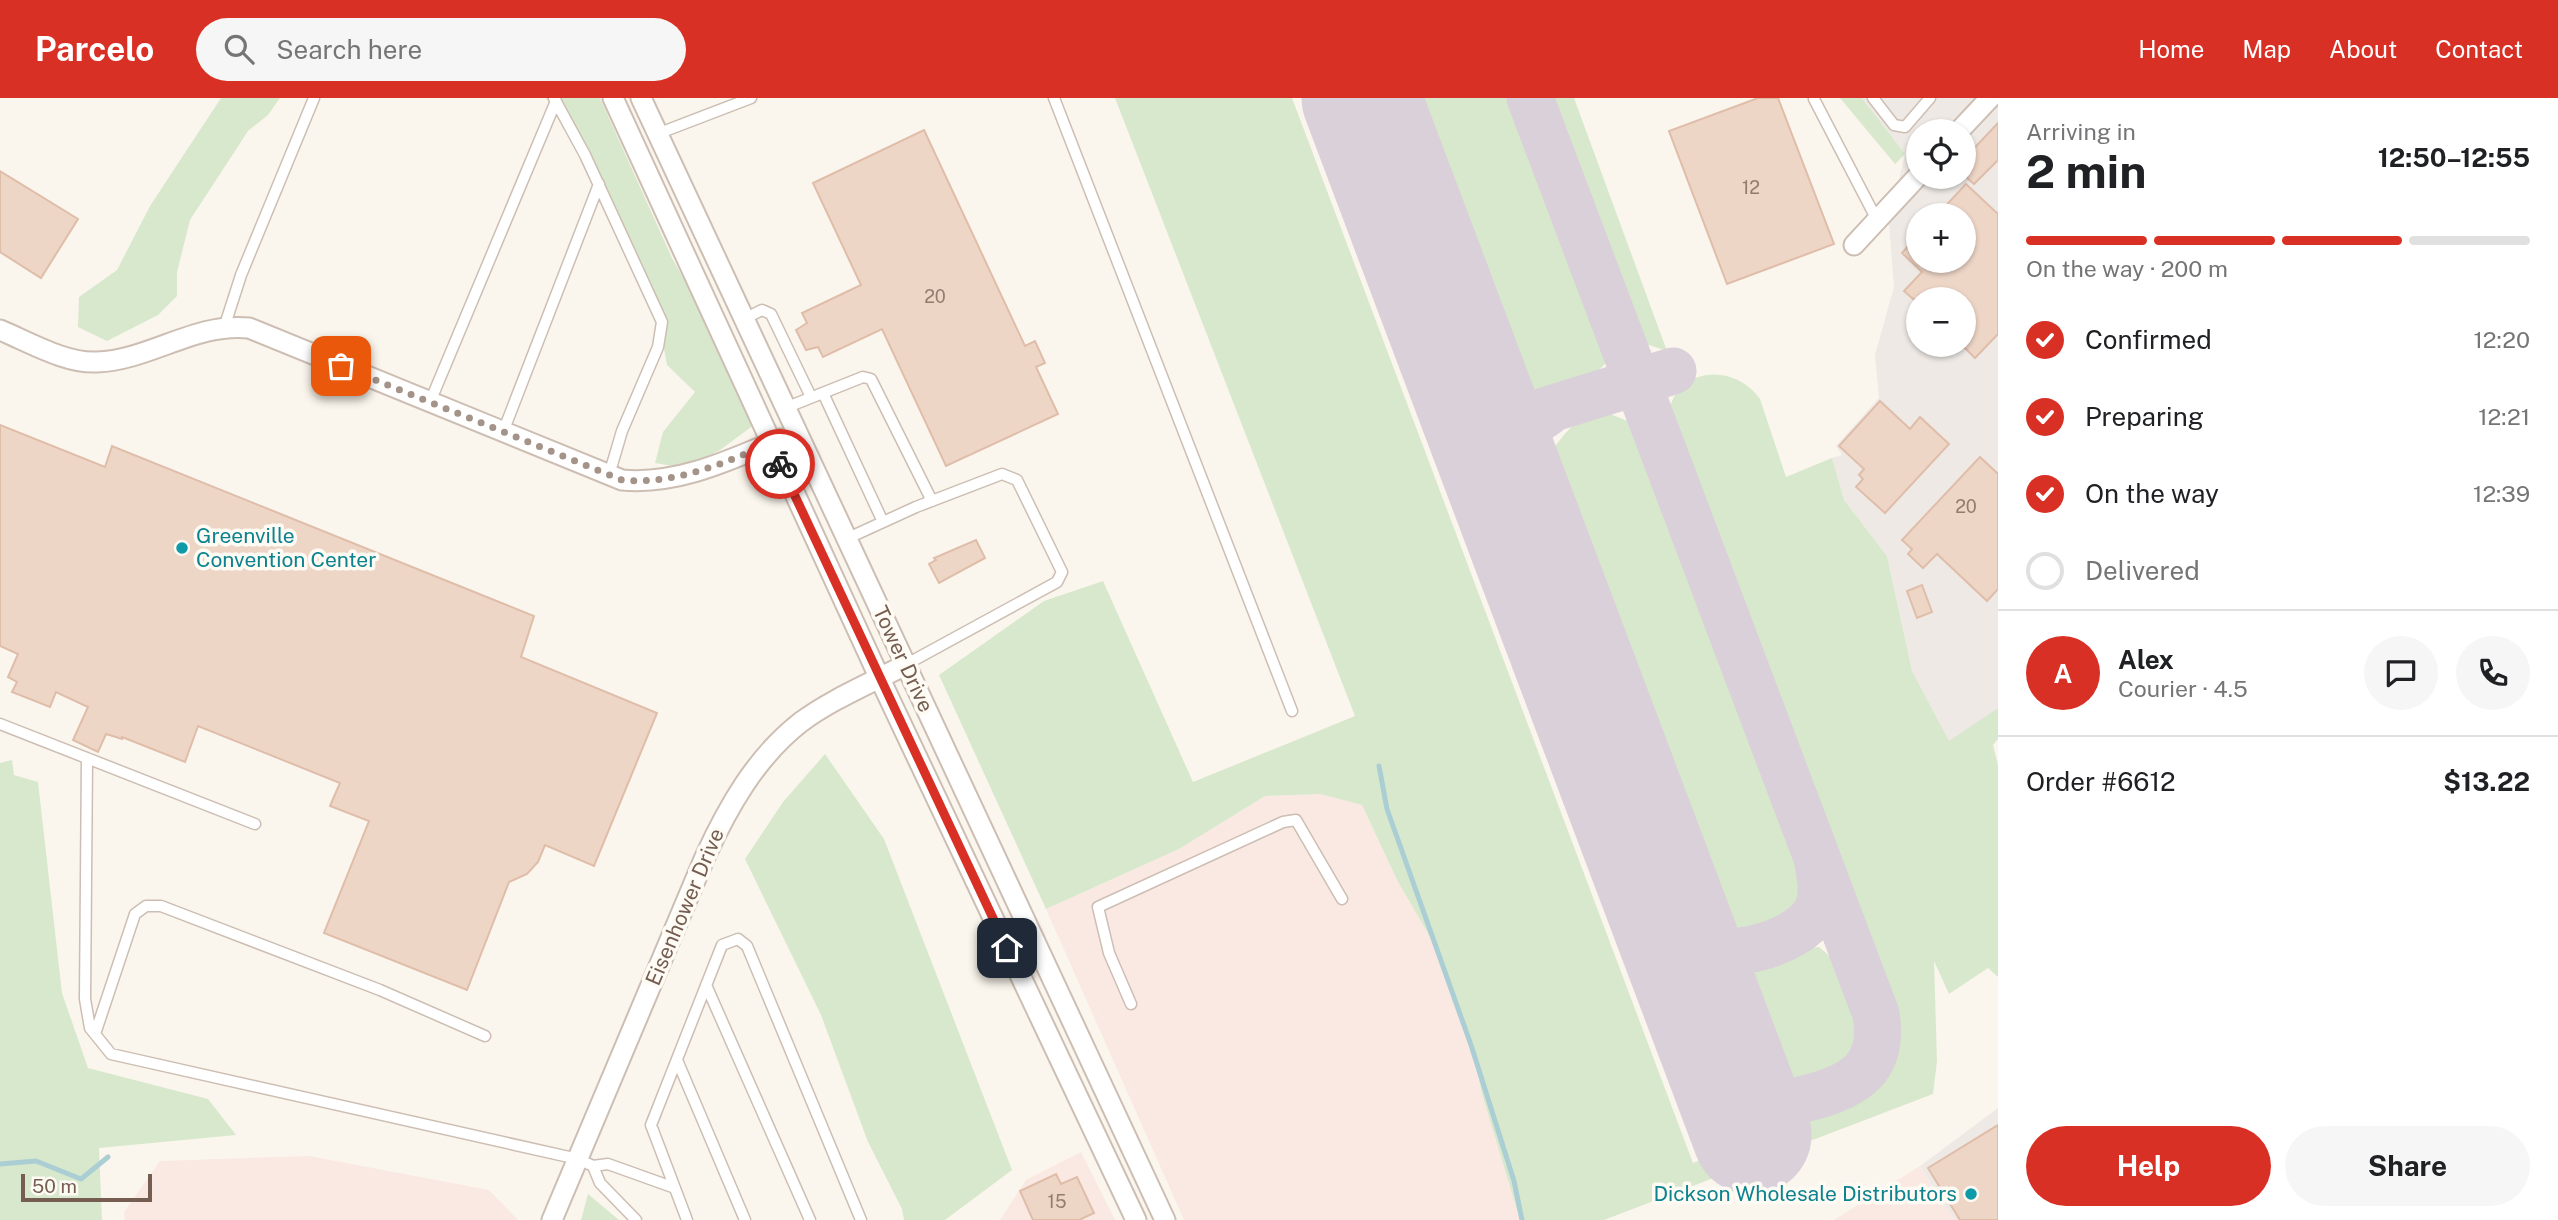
<!DOCTYPE html>
<meta charset="utf-8">
<style>
body{margin:0;font-family:"Public Sans",sans-serif;background:#f6f6f6;color:#202124;height:100vh;display:flex;flex-direction:column;font-size:26px;white-space:nowrap}
*{box-sizing:border-box;margin:0}
p{font-size:23px;color:#757577}
.icon{flex:none;width:38px;height:38px;fill:none;stroke:currentColor;stroke-width:2;stroke-linecap:round;stroke-linejoin:round}
.map{position:relative;flex:1;overflow:hidden}
.sheet{display:flex;flex-direction:column;background:#fff;width:560px}
.sheet>*{flex:none}
.controls{position:absolute;left:1906px;top:21px;display:grid;gap:14px}
.controls a{display:grid;place-items:center;width:70px;height:70px;border-radius:50%;background:#fff;box-shadow:0 2px 5px #0004;font-size:35px}
.scale{position:absolute;left:21px;bottom:18px;width:131px;box-sizing:border-box;padding-left:7px;border:4px solid #755e51;border-top:0;font-size:19px;line-height:24px;white-space:nowrap;color:#755e51;-webkit-text-stroke:5px #fefaf4;paint-order:stroke}
.pin{position:absolute;display:grid;place-items:center;width:60px;height:60px;color:#fff;margin:-30px;border-radius:14px;box-shadow:0 4px 10px #0006}
.courier{position:absolute;display:grid;place-items:center;width:70px;height:70px;margin:-35px;border:5px solid #d93025;border-radius:50%;background:#fff;color:#222;box-shadow:0 2px 9px #0007}
.overview em{font-style:normal;font-weight:700}
.overview div{display:flex;flex-direction:column-reverse}
.overview{display:flex;align-items:center;justify-content:space-between;height:119px;padding:0 28px}
h1{font-size:46px;font-weight:700;line-height:52px}
.bar{display:grid;grid-template-columns:repeat(4,1fr);gap:10px 7px;align-content:center;height:84px;padding:0 28px}
.bar i{height:9px;border-radius:5px;background:#e0e0e0}
.bar .active{background:#d93025}
.bar p{grid-column:span 4}
.line{display:flex;align-items:center;gap:18px;padding:0 28px;border-top:2px solid #e0e0e0}
.line div{flex:1}
.round{display:grid;place-items:center;flex:none;width:74px;height:74px;border-radius:37px;background:#f6f6f6}
ol{padding:0 28px;list-style:none}
li{display:flex;align-items:center;gap:21px;height:77px}
li p{margin-inline-start:auto}
li .icon{padding:7px;border-radius:50%;background:#d93025;color:#fff;stroke-width:4}
li:last-child{color:#757577}
li i{width:38px;height:38px;border:4px solid #e0e0e0;border-radius:50%}
.button{display:flex;gap:14px;margin-top:auto;padding:14px 28px}
.button a{flex:1;height:80px;border-radius:42px;background:#d93025;color:#fff;font-size:28px;font-weight:700;line-height:80px;text-align:center}
.button a+a{background:#f6f6f6;color:#202124}
header{display:flex;align-items:center;gap:42px;box-sizing:border-box;height:98px;padding:0 35px;background:#d93025;color:#fff}
header strong{font-size:33px}
nav{display:flex;gap:38px;margin-inline-start:auto;font-size:24px}
.search{width:490px;height:63px;background:#f6f6f6;display:flex;align-items:center;gap:18px;box-sizing:border-box;padding:0 24px;border-radius:38px;color:#757577;font-size:26px}
main{display:flex;flex:1;min-height:0}
.map>svg:first-child{display:block}
.commercial{fill:#fae9e2}
.industrial{fill:#eee9e5;fill-rule:evenodd}
.green{fill:#d8e8cc}
.lines{fill:none;stroke-linecap:round;stroke-linejoin:round}
.stream{stroke:#aaced4;stroke-width:5}
.taxiway{stroke:#dad0d9;stroke-width:47}
.runway{stroke:#dad0d9;stroke-width:119}
.building{fill:#eed6c7;stroke:#dfbda9;stroke-width:2}
.service-casing{stroke:#cdbeb3;stroke-width:13}
.minor-casing{stroke:#cdbeb3;stroke-width:23}
.service{stroke:#fff;stroke-width:10}
.minor{stroke:#fff;stroke-width:19}
.done{stroke:#a49388;stroke-width:7;stroke-dasharray:0 12.6}
.route{stroke:#d93025;stroke-width:9}
.culture-dot{fill:#0f9aa8;stroke:#fefaf4;stroke-width:2.5}
.labels{text-anchor:middle;stroke-width:7;stroke-linejoin:round;paint-order:stroke}
.number-label{font-size:18px;fill:#937c6e}
.culture-label{font-size:21px;fill:#0d838f;stroke:#fefaf4;text-anchor:start}
.street-label{font-size:21px;fill:#755e51;stroke:#fefaf4}
</style>
<header>
<strong>Parcelo</strong>
<div class="search"><svg class="icon" aria-label="search" viewBox="0 0 24 24"><circle cx="10" cy="10" r="6"/><path d="M15 15l6 6"/></svg>Search here</div>
<nav><a>Home</a><a>Map</a><a>About</a><a>Contact</a></nav>
</header>
<main>
<div class="map">
<svg width="1998" height="1122" viewBox="0 0 1998 1122">
<rect width="100%" height="100%" fill="#fbf6ed"/>
<path class="commercial" d="M 1320,696 L 1362,707 L 1398,784 L 1432,842 L 1469,936 L 1482,996 L 1520,1122 L 1184,1122 L 1046,811 L 1179,751 L 1265,698 Z
M 1081,1054 L 1115,1122 L 1000,1122 L 1026,1082 Z
M 309,1058 L 489,1092 L 518,1122 L 125,1122 L 124,1114 L 160,1063 Z
M 1920,1068 L 1955,1122 L 1834,1122 Z"/>
<path class="industrial" d="M 1862,0 L 1998,0 L 1998,610 L 1949,644 L 1912,573 L 1887,458 L 1844,402 L 1832,360 L 1842,357 L 1836,348 L 1879,300 L 1875,257 L 1894,189 L 1889,126 L 1905,56 ZM 1918,33 L 1964,33 L 1964,79 L 1918,79 ZM 1918,117 L 1964,117 L 1964,163 L 1918,163 ZM 1918,201 L 1964,201 L 1964,247 L 1918,247 Z
M 1998,1010 L 1998,1122 L 1955,1122 L 1920,1068 Z"/>
<path class="green" d="M 221,0 L 280,0 L 268,17 L 248,33 L 190,122 L 177,174 L 177,198 L 158,217 L 107,243 L 78,229 L 79,199 L 117,172 L 150,108 Z
M 546,0 L 600,0 L 672,160 L 706,220 L 754,327 L 720,352 L 685,370 L 655,365 L 663,334 L 695,294 L 667,267 L 658,218 L 620,130 Z
M 1115,0 L 1292,0 L 1693,1065 L 1842,1008 C 1879,988 1893,974 1896,931 L 1668,323 C 1669,271 1732,261 1760,301 L 1786,379 L 1832,360 L 1844,402 L 1887,458 L 1912,573 L 1949,643 L 1998,610 L 1998,641 L 1993,647 L 1998,667 L 1998,879 L 1988,870 L 1949,896 L 1934,863 L 1937,963 L 1933,996 L 1604,1122 L 1520,1122 L 1482,996 L 1469,936 L 1432,842 L 1398,784 L 1362,707 L 1320,696 L 1265,698 L 1179,751 L 1046,811 L 939,577 L 1044,503 L 1103,483 L 1193,684 L 1355,618 Z
M 1421,0 L 1513,0 L 1603,237 L 1605,266 C 1579,291 1567,294 1531,294 Z
M 1552,0 L 1574,0 L 1667,253 L 1646,246 Z
M 1840,0 L 1862,0 L 1905,56 L 1895,66 Z
M 1610,316 L 1630,324 L 1643,346 L 1805,774 C 1812,818 1774,831 1739,838 L 1553,351 C 1572,326 1578,318 1610,316 Z
M 825,656 L 884,741 L 1012,1072 L 945,1122 L 904,1122 L 902,1111 L 868,1044 L 821,917 L 745,761 L 783,704 Z
M 12,662 L 14,677 L 38,684 L 62,895 L 88,970 L 208,1001 L 236,1037 L 99,1050 L 102,1122 L 0,1122 L 0,665 Z
M 1819,849 C 1837,862 1846,881 1852,903 C 1855,912 1861,925 1861,935 C 1862,971 1822,981 1794,987 L 1751,872 C 1773,856 1792,852 1819,849 Z
M 588,1096 L 619,1122 L 581,1122 Z"/>
<g class="lines">
<path class="stream" d="M 1379,668 L 1387,711 L 1471,947 L 1514,1083 L 1522,1122
M 0,1066 L 36,1063 L 81,1081 L 108,1059"/>
<path class="taxiway" d="M 1530,0 L 1876,916 C 1885,970 1855,988 1808,1000 C 1791,1005 1772,1009 1755,1001 C 1743,996 1736,985 1729,975
M 1467,282 C 1481,306 1495,318 1524,319 L 1673,273
M 1507,389 C 1503,353 1518,333 1547,315
M 1669,817 C 1676,828 1682,840 1693,847 C 1724,865 1798,846 1816,814 C 1824,799 1821,782 1818,766"/>
<path class="runway" d="M 1361,0 L 1752,1037"/>
</g>
<path class="building" d="M 1758,0 L 1778,0 L 1834,146 L 1727,186 L 1669,33 Z
M 1998,25 L 1998,62 L 1974,86 L 1964,77 L 1964,61 Z
M 924,32 L 1025,248 L 1035,243 L 1045,265 L 1036,269 L 1058,316 L 946,368 L 882,231 L 823,259 L 818,249 L 806,252 L 796,232 L 807,225 L 802,215 L 861,187 L 813,85 Z
M 0,73 L 78,121 L 41,180 L 0,154 Z
M 1966,86 L 1998,116 L 1998,236 L 1975,260 L 1964,249 L 1964,201 L 1913,201 L 1904,193 L 1922,174 L 1902,155 L 1918,137 L 1918,163 L 1964,163 L 1964,117 L 1937,117 Z
M 1880,303 L 1910,331 L 1920,319 L 1949,346 L 1885,415 L 1856,389 L 1863,381 L 1859,377 L 1864,371 L 1839,348 Z
M 0,327 L 105,369 L 112,348 L 534,518 L 521,559 L 657,615 L 594,768 L 545,747 L 538,764 L 527,776 L 509,784 L 467,892 L 324,835 L 369,723 L 330,708 L 340,685 L 198,628 L 185,664 L 122,639 L 122,641 L 106,636 L 98,654 L 73,642 L 88,609 L 56,594 L 50,609 L 12,594 L 17,584 L 8,579 L 18,556 L 0,548 Z
M 1980,359 L 1998,376 L 1998,491 L 1987,503 L 1937,456 L 1923,470 L 1908,456 L 1912,451 L 1902,442 Z
M 976,442 L 985,460 L 939,485 L 929,466 L 936,462 L 934,460 Z
M 1922,487 L 1932,514 L 1917,520 L 1907,493 Z
M 1998,1027 L 1998,1122 L 1960,1122 L 1928,1070 Z
M 1056,1076 L 1061,1086 L 1077,1079 L 1094,1115 L 1079,1122 L 1033,1122 L 1020,1093 Z"/>
<g class="lines">
<g class="service-casing">
<path id="service" d="M 554,0 L 585,57 L 662,224 L 658,249 L 622,333 L 609,377
M 1054,0 L 1292,613
M 1873,0 L 1894,27 L 1905,29 L 1930,0
M 1814,1 L 1877,122
M 657,36 L 751,0
M 744,221 L 762,212 L 771,216 L 811,299
M 224,230 L 241,177 L 314,0
M 823,295 L 883,424
M 430,304 L 556,3
M 785,310 L 863,279 L 871,281 L 932,403
M 503,334 L 599,86
M 846,441 L 916,409 L 1002,376 L 1017,382 L 1062,474 L 1057,484 L 905,567
M 0,626 L 255,726
M 87,660 L 85,901 L 90,930 L 111,956 L 578,1061 L 593,1068 L 600,1085 L 636,1122
M 706,887 L 810,1122
M 1131,906 L 1109,855 L 1098,809 L 1283,724 L 1296,722 L 1342,801
M 95,936 L 135,816 L 146,808 L 161,808 L 380,892 L 485,938
M 677,962 L 745,1122
M 593,1068 L 608,1066 L 675,1090
M 687,1122 L 651,1027 L 722,847 L 738,841 L 747,848 L 861,1122"/>
</g>
<g class="minor-casing">
<path id="minor" d="M 613,0 L 880,581 L 1136,1122
M 641,0 L 1165,1122
M 1959,33 L 1990,0
M 1854,147 L 1918,78
M 0,232 C 29,244 66,266 97,264 C 150,262 196,224 249,230 L 622,382 C 678,387 730,362 780,341
M 552,1122 L 705,759 C 728,709 756,659 801,624 C 832,601 871,585 905,567"/>
</g>
<use href="#service" class="service"/>
<use href="#minor" class="minor"/>
</g>
<g class="lines">
<path class="done" d="M 341,268 L 622,382 C 674,387 723,366 770,345 L 780,366"/>
<path class="route" d="M 780,366 L 1007,850"/>
</g>
<g class="culture-dot">
<circle cx="182" cy="450" r="7"/>
<circle cx="1971" cy="1096" r="7"/>
</g>
<g class="labels">
<g class="number-label">
<text x="1751" y="96">12</text>
<text x="935" y="205">20</text>
<text x="1966" y="415">20</text>
<text x="1057" y="1110">15</text>
</g>
<g class="culture-label">
<text x="196" y="445">Greenville<tspan x="196" dy="24">Convention Center</tspan></text>
<text x="1957" y="1103" text-anchor="end">Dickson Wholesale Distributors</text>
</g>
<g class="street-label">
<text transform="translate(903 561) rotate(65)" y="7">Tower Drive</text>
<text transform="translate(685 809) rotate(-67)" y="7">Eisenhower Drive</text>
</g>
</g>
</svg>
<div class="controls">
<a><svg class="icon" aria-label="locate" viewBox="0 0 24 24"><circle cx="12" cy="12" r="6"/><path d="M12 2v4M12 18v4M2 12h4M18 12h4"/></svg></a>
<a>+</a>
<a>−</a>
</div>
<div class="scale">50 m</div>
<div class="pin" style="left:341px;top:268px;background:#ea580c"><svg class="icon" aria-label="bag" viewBox="0 0 24 24"><path d="M5 8h14l-1 12H6zM9 8a3 3 0 0 1 6 0"/></svg></div>
<div class="pin" style="left:1007px;top:850px;background:#1f2937"><svg class="icon" aria-label="home" viewBox="0 0 24 24"><path d="M3 11l9-7 9 7M6 9v11h12V9"/></svg></div>
<div class="courier" style="left:780px;top:366px"><svg class="icon" aria-label="bike" viewBox="0 0 24 24"><circle cx="6" cy="16" r="4"/><circle cx="18" cy="16" r="4"/><path d="M6 16l4-8h5l3 8M10 8l3 8H6M13 5h3"/></svg></div>
</div>
<section class="sheet">
<div class="overview"><div><h1>2 min</h1><p>Arriving in</p></div><em>12:50–12:55</em></div>
<div class="bar"><i class="active"></i><i class="active"></i><i class="active"></i><i></i><p>On the way · 200 m</p></div>
<ol>
<li><svg class="icon" aria-label="check" viewBox="0 0 24 24"><path d="M5 12l5 5 9-10"/></svg>Confirmed<p>12:20</p></li>
<li><svg class="icon" aria-label="check" viewBox="0 0 24 24"><path d="M5 12l5 5 9-10"/></svg>Preparing<p>12:21</p></li>
<li><svg class="icon" aria-label="check" viewBox="0 0 24 24"><path d="M5 12l5 5 9-10"/></svg>On the way<p>12:39</p></li>
<li><i></i>Delivered</li>
</ol>
<div class="line" style="height:126px"><b class="round" style="background:#d93025;color:#fff">A</b><div><b>Alex</b><p>Courier · 4.5</p></div><a class="round"><svg class="icon" aria-label="chat" viewBox="0 0 24 24"><path d="M4 5h16v11H9l-5 4z"/></svg></a><a class="round"><svg class="icon" aria-label="phone" viewBox="0 0 24 24"><path d="M5 4h4l2 5-3 2q2 4 5 5l2-3 5 2v4C11 20 4 13 5 4z"/></svg></a></div>
<div class="line" style="height:91px"><div>Order #6612</div><b>$13.22</b></div>
<div class="button"><a>Help</a><a>Share</a></div>
</section>
</main>
